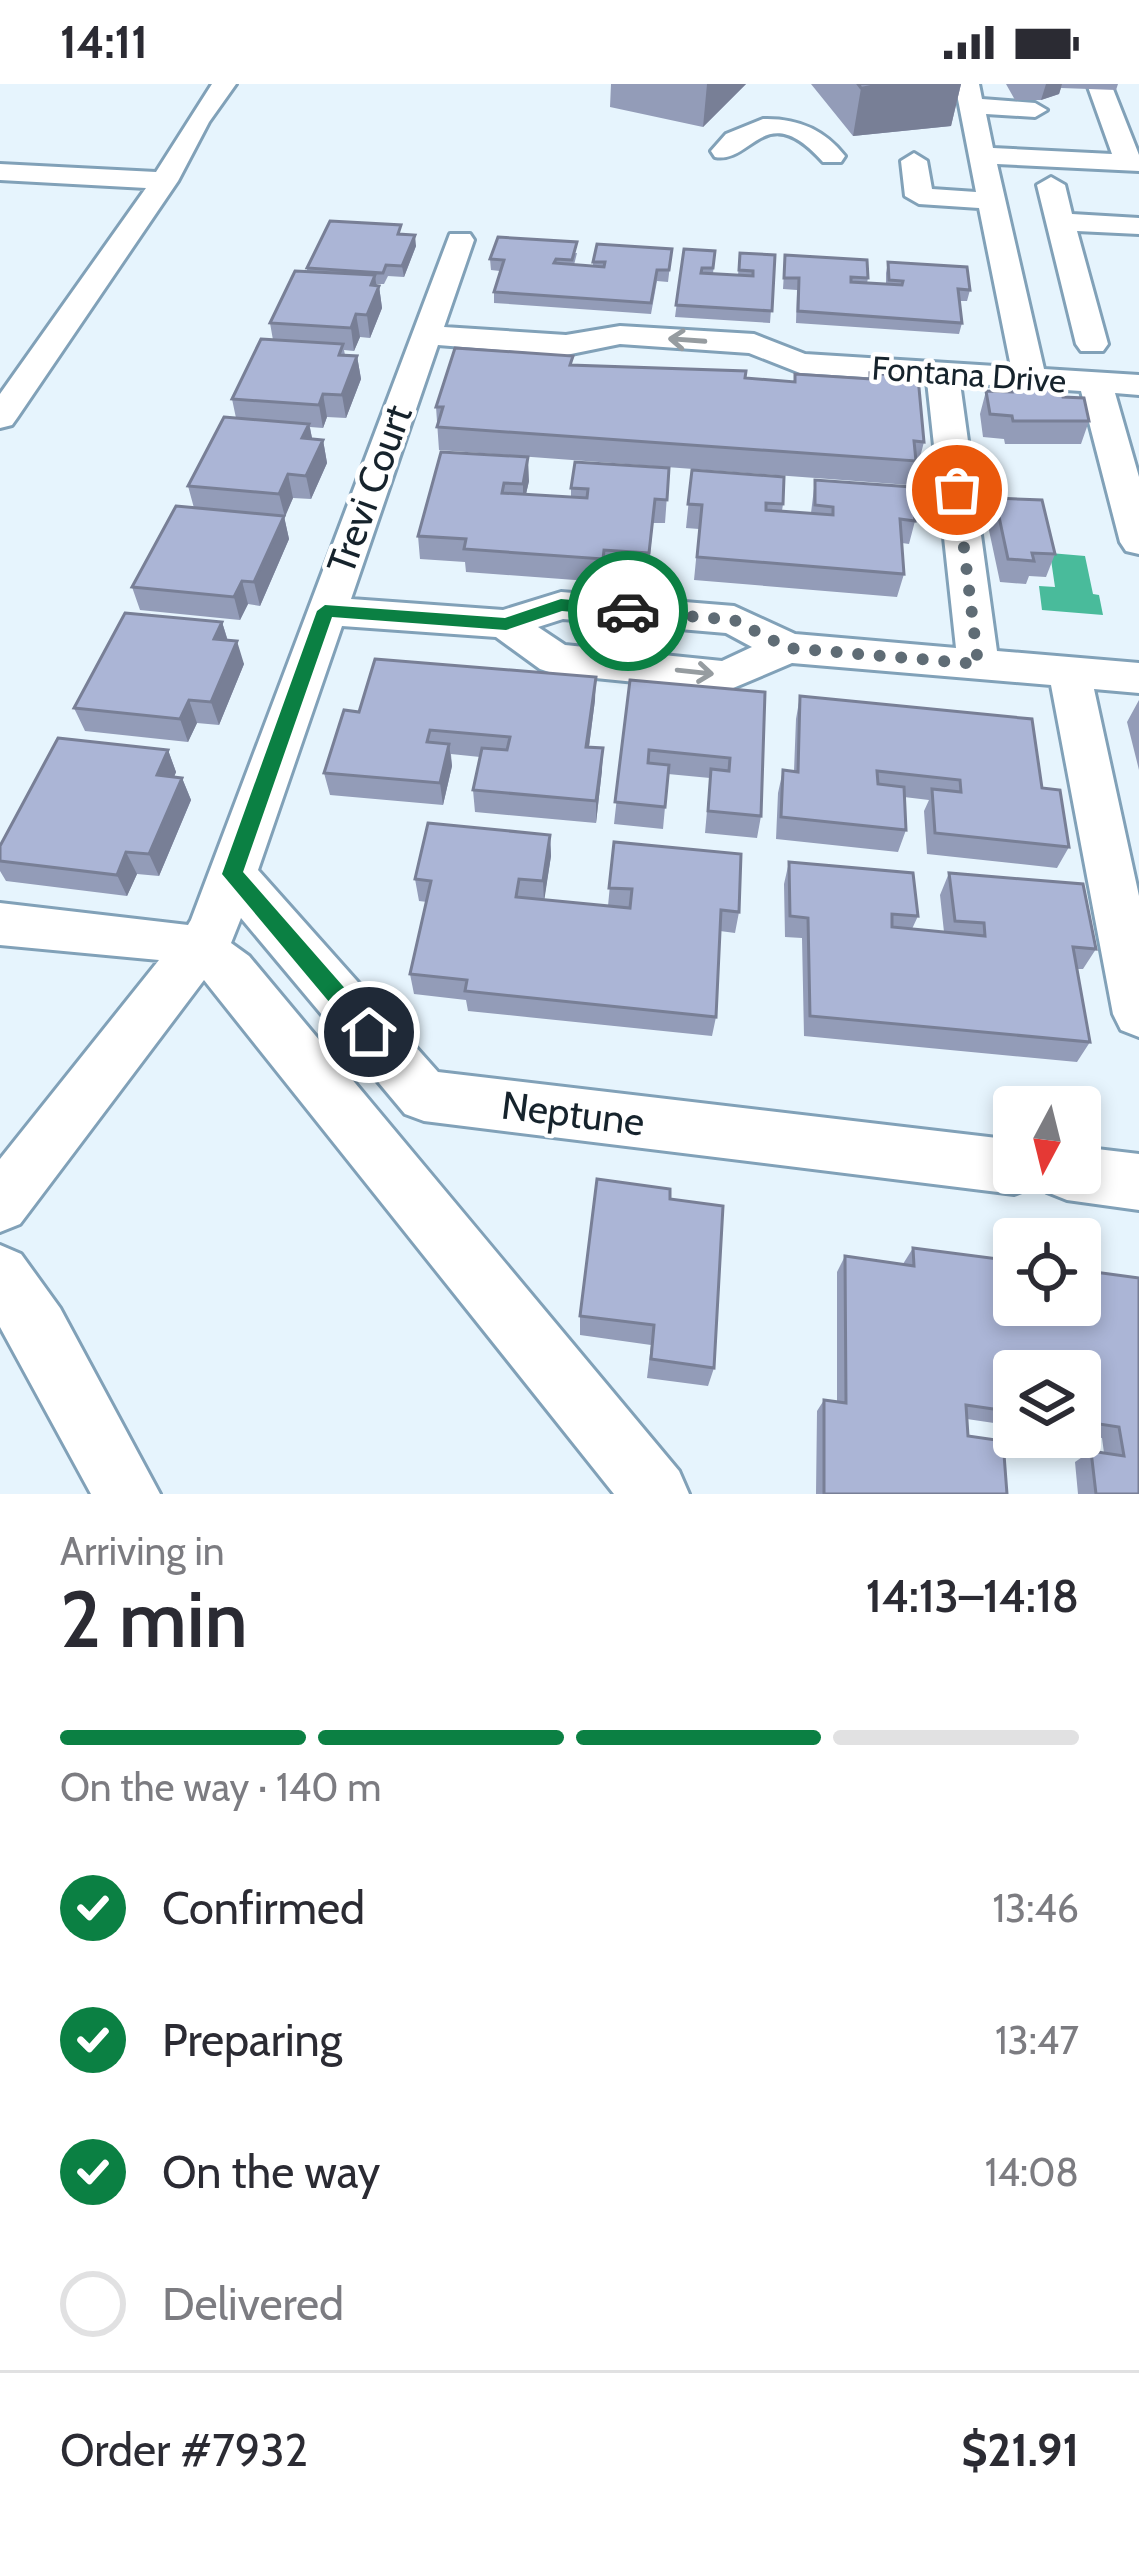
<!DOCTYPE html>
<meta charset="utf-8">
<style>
body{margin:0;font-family:Cabin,sans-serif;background:#f2f2f3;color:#2b2b33;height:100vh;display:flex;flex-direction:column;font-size:45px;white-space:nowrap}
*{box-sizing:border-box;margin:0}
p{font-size:39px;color:#7c7c81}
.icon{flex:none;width:66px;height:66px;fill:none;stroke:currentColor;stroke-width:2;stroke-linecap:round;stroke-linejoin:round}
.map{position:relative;height:1410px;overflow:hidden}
.panel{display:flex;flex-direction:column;background:#fff;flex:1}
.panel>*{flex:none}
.needle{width:78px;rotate:187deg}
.controls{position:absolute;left:993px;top:1002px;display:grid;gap:24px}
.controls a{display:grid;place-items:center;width:108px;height:108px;border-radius:12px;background:#fff;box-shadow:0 6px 18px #0003;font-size:60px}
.pin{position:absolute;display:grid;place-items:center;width:102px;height:102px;color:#fff;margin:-51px;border:6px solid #fff;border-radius:50%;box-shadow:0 3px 12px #0007}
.courier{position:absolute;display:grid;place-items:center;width:120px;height:120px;margin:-60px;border:9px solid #0b8043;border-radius:50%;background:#fff;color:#222;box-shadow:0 3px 15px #0007}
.summary em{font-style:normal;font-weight:600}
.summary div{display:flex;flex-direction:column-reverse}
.summary{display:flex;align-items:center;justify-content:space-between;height:204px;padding:0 60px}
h1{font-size:78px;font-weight:600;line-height:90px}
.bar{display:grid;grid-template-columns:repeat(4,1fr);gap:18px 12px;align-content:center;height:144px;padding:0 60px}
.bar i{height:15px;border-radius:9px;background:#e1e1e2}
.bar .current{background:#0b8043}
.bar p{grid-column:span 4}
.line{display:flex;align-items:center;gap:30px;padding:0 60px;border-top:3px solid #e1e1e2}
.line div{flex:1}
ol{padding:0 60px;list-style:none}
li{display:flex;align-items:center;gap:36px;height:132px}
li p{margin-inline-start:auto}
li .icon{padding:12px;border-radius:50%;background:#0b8043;color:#fff;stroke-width:4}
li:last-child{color:#7c7c81}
li i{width:66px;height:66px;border:6px solid #e1e1e2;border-radius:50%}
.status{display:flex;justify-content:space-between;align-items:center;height:84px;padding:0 60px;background:#fff;direction:ltr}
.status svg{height:33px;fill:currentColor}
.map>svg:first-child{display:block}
.water{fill:#49bb9b}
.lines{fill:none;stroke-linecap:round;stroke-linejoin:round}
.minor-casing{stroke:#81a1b8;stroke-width:6}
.minor{fill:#fff;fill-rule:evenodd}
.wall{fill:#939cb8}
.shaded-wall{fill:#787f96}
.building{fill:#abb5d6;stroke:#787f96;stroke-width:3}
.oneway{stroke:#969ca0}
.route{fill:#0b8043}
.done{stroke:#5f6c75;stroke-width:12;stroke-dasharray:0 21.6}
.labels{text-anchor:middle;stroke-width:9;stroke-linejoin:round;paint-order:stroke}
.far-street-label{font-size:33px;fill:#16232c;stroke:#fff}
.street-label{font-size:39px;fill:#16232c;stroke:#fff}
</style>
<div class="status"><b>14:11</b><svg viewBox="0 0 49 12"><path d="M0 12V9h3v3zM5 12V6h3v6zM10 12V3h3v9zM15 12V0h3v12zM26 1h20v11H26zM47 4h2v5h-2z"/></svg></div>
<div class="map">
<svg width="1139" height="1410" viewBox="0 0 1139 1410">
<rect width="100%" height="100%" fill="#e6f4fd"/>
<path class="water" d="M 1050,469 L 1085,472 L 1093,510 L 1099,511 L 1103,531 L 1042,526 L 1039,502 L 1055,503 Z"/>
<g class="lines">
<g class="minor-casing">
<path id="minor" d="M 212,0 L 236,0 L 209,38 L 178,97 L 17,334 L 12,341 L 0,344 L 0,310 L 146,104 L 0,96 L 0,80 L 156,88 Z
M 955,0 L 979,0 L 982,15 L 1035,19 L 1047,26 L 1035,33 L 986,30 L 993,64 L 1112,70 L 1087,0 L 1111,0 L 1139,71 L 1139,87 L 997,80 L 1044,285 L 1139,291 L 1139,311 L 1115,309 L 1139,393 L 1139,470 L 1126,467 L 1120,458 L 1081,307 L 960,299 L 997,567 L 1139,579 L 1139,609 L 1094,605 L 1139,812 L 1139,953 L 1121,946 L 1113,930 L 1051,601 L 792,579 L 726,607 L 555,590 L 540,585 L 496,553 L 342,542 L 258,786 L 438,988 L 1014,1056 L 1014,1089 L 1080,1089 L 1080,1063 L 1139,1070 L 1139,1126 L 1067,1116 L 1047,1108 L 1039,1090 L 1034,1102 L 1014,1110 L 424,1037 L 405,1030 L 241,834 L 231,859 L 249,872 L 679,1387 L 689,1410 L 614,1410 L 204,896 L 20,1140 L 0,1148 L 0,1075 L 159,876 L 0,861 L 0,819 L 188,841 L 191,836 L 450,150 L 470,150 L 474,156 L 444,243 L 566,251 L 620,242 L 754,250 L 805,270 L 1011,283 L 979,124 L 919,120 L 905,112 L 901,77 L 914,69 L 927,77 L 932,105 L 976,108 ZM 620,260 L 749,269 L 800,289 L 927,297 L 956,564 L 795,550 L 734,522 L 561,508 L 503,526 L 351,515 L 438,261 L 566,271 ZM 563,535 L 726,549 L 752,563 L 722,577 L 565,561 L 538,543 Z
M 763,35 C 797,34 824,45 845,72 L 841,78 L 823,78 C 765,13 752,80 715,73 L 711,67 L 726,50 Z
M 1051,93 L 1065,101 L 1072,130 L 1139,134 L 1139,150 L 1077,147 L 1108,260 L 1103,267 L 1081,267 L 1076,260 L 1037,101 Z
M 0,1161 L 21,1170 L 60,1224 L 160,1410 L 91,1410 L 0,1243 Z"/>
</g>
<use href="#minor" class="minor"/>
</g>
<path class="wall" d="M 611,0 L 746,0 L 703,43 L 610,23 Z
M 811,0 L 961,0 L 951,42 L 853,52 Z
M 1006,0 L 1118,0 L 1116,6 L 1061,4 L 1059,10 L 1041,16 L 1015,16 Z
M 402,150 L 416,162 L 404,193 L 388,192 L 384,200 L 376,200 L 379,202 L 382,224 L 370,254 L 360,253 L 354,267 L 344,266 L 345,271 L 357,272 L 361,295 L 346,334 L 327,333 L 323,344 L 310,343 L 312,355 L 323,356 L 327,379 L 311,415 L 293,414 L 284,433 L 289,455 L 260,522 L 248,520 L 240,536 L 140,526 L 132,503 L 194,424 L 188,402 L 236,334 L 232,315 L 273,256 L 270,239 L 307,187 L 307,184 Z
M 672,165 L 668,198 L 657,197 L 651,230 L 494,219 L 494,208 L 500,187 L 491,186 L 490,175 L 577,169 L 574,181 L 593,182 L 593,178 Z
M 684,165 L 715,167 L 713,190 L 738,191 L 740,169 L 775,171 L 770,239 L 675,233 Z
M 785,171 L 868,194 L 867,199 L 886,200 L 886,189 L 888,178 L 970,206 L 967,217 L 959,217 L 962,239 L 959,250 L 796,239 L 797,206 L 783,205 Z
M 572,281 L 794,298 L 795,290 L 869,295 L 870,289 L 924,358 L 918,381 L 915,381 L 909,401 L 439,366 L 436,323 Z
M 1010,301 L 1063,313 L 1089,337 L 1081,360 L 1005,360 L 1004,355 L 983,353 L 980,330 L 986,307 L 1008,308 Z
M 441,368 L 529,397 L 526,410 L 571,413 L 571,404 L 669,384 L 665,439 L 653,439 L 648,492 L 603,489 L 602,498 L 466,488 L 465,478 L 420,475 L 418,452 Z
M 692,386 L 783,420 L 782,427 L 811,429 L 815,396 L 915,437 L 909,460 L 902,459 L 904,490 L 897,513 L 694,496 L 699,445 L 686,444 Z
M 995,414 L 1055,470 L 1046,493 L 1029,492 L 1026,500 L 1000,498 L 987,437 Z
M 222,538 L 228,557 L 244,580 L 219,641 L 197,639 L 188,658 L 85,647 L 74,624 Z
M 630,596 L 765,608 L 761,732 L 757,754 L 705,749 L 710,694 L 668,690 L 663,745 L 614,740 Z
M 800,612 L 1042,704 L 1069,763 L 1057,784 L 927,770 L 924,727 L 929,716 L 904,713 L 906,746 L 898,768 L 776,755 L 778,709 L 783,686 L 794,687 L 796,635 Z
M 595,616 L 589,663 L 602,686 L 596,739 L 475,728 L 473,706 L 480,673 L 451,670 L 452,682 L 443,721 L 330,711 L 324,689 L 359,628 Z
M 1139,616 L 1139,686 L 1127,638 Z
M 168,666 L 176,688 L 174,693 L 182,694 L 191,716 L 159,792 L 137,790 L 127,812 L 6,797 L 0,787 L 0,762 Z
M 550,751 L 551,772 L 544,815 L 608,822 L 614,758 L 739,828 L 735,849 L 720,847 L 716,933 L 712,952 L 468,927 L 466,916 L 414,910 L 410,890 L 427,818 L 419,817 L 415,795 Z
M 789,778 L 918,832 L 912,845 L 944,848 L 940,811 L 949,789 L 1096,865 L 1083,885 L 1077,885 L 1090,958 L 1077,978 L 804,952 L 802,854 L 785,853 L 784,800 Z
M 670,1115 L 714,1284 L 708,1302 L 647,1294 L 651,1261 L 580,1251 L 580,1232 Z
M 913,1164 L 1080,1186 L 1139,1410 L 1078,1410 L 1075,1378 L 1091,1367 L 1104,1369 L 1102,1354 L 1080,1351 L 1080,1287 L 1014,1287 L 1014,1342 L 967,1335 L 968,1352 L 1007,1410 L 816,1410 L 817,1327 L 824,1316 L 837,1318 L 837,1188 L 845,1172 L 903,1180 Z"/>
<path class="shaded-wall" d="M 707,0 L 746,0 L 703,43 Z
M 899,0 L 961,0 L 951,42 L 853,52 L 861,4 Z
M 1046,0 L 1062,0 L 1059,10 L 1041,16 Z
M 415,151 L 416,162 L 404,193 L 402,182 Z
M 375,191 L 377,206 L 379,202 L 382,224 L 370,254 L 367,231 L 371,201 Z
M 356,230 L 360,253 L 354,267 L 351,244 Z
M 357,272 L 361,295 L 346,334 L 342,311 Z
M 323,310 L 327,333 L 323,344 L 319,321 Z
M 309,340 L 314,363 L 302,354 Z
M 323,356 L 327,379 L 311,415 L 306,392 Z
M 528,373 L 529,397 L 523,423 L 523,400 Z
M 288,390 L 293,414 L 285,433 L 279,410 Z
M 284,432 L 289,455 L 260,522 L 254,498 Z
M 242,497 L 248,520 L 240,536 L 234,513 Z
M 222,538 L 229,561 L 214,555 Z
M 237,557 L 244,580 L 219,641 L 211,618 Z
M 596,593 L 595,616 L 586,685 L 586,663 Z
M 189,616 L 197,639 L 188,658 L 180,635 Z
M 449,660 L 452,682 L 443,721 L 440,699 Z
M 603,664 L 602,686 L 596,739 L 596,717 Z
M 168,666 L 176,688 L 166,713 L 157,691 Z
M 182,694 L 191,716 L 159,792 L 149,770 Z
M 550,751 L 551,772 L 544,818 L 543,797 Z
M 126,768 L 137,790 L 127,812 L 117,791 Z"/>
<path class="building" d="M 858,0 L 899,0 L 861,4 Z
M 330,137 L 401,141 L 398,150 L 415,151 L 402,182 L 386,181 L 383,189 L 307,184 Z
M 498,153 L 577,158 L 572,176 L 556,175 L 554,179 L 604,183 L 605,178 L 593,178 L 597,160 L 672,165 L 669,186 L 657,186 L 651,219 L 494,208 L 504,176 L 490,175 Z
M 684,165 L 715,167 L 713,184 L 702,184 L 701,189 L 753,192 L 753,187 L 739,186 L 740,169 L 775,171 L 772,227 L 676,221 Z
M 785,171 L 867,176 L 868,194 L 851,193 L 851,198 L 902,201 L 903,197 L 889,196 L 888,178 L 967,183 L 970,206 L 958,205 L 962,239 L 798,227 L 799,194 L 784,194 Z
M 295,187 L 375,191 L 371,201 L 379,202 L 367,231 L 356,230 L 351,244 L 270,239 Z
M 261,255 L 343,260 L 339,271 L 357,272 L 342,311 L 323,310 L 319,321 L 232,315 Z
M 455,264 L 573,272 L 570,281 L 746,287 L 745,294 L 795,298 L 795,290 L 870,295 L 870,289 L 918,293 L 924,358 L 914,357 L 916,377 L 437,343 L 443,323 L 436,323 Z
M 1010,301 L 1061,304 L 1063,313 L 1084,314 L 1089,337 L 1013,337 L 1012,332 L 990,330 L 986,307 L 1012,308 Z
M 224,333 L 309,340 L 302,354 L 323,356 L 306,392 L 288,390 L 279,410 L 188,402 Z
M 441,368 L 528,373 L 523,400 L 504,399 L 502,409 L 587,414 L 588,405 L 571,404 L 575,378 L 669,384 L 667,416 L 655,415 L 649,469 L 604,466 L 603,475 L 464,465 L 466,455 L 418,452 Z
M 692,386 L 784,393 L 783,420 L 766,419 L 766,426 L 833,431 L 833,423 L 815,421 L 815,396 L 912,403 L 915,437 L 900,435 L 904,490 L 697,473 L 702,421 L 688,420 Z
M 995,414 L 1042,416 L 1055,470 L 1032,469 L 1034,477 L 1008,475 Z
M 176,422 L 284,432 L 254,498 L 242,497 L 234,513 L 132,503 Z
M 125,529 L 222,538 L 214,555 L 237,557 L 211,618 L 189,616 L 180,635 L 74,624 Z
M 375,575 L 596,593 L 586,663 L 603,664 L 596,717 L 473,706 L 482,664 L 507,666 L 510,653 L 430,646 L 427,658 L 449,660 L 440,699 L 324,689 L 344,626 L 359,628 Z
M 630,596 L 765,608 L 761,732 L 708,727 L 711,685 L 729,687 L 730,674 L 649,666 L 648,679 L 669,681 L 665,723 L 615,718 Z
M 800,612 L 1032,635 L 1042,704 L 1060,706 L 1069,763 L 935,749 L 932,705 L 961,708 L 960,696 L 877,687 L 878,700 L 904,703 L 906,746 L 781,733 L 783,686 L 798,688 Z
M 58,654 L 168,666 L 157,691 L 182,694 L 149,770 L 126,768 L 117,791 L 0,777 L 0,762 Z
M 428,739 L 550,751 L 543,797 L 519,795 L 516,813 L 630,824 L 632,805 L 609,804 L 614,758 L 741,770 L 739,828 L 721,826 L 716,933 L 465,907 L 467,896 L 410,890 L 431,797 L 415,795 Z
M 789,778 L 913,789 L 918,832 L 892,830 L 892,843 L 985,852 L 984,839 L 955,837 L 949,789 L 1083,800 L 1096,865 L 1073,863 L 1090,958 L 810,932 L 808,834 L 790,832 Z
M 597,1095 L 670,1105 L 670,1115 L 723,1122 L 714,1284 L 651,1275 L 654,1241 L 580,1232 Z
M 913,1164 L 1014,1177 L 1014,1221 L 1080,1221 L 1080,1186 L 1139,1194 L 1139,1410 L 1096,1410 L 1091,1367 L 1124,1372 L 1119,1343 L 1080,1337 L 1080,1287 L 1014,1287 L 1014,1328 L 966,1321 L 968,1352 L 1003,1357 L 1007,1410 L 824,1410 L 824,1316 L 846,1319 L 845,1172 L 914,1182 Z"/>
<defs><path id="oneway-shaft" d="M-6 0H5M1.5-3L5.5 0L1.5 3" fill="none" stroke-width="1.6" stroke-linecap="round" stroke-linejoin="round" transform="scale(3)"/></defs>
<g class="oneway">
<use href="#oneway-shaft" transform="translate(687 256) rotate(-176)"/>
<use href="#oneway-shaft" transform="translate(695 588) rotate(6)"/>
</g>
<path class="route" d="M 561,515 L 628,521 L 636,527 L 628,533 L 562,527 L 506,546 L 332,533 L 243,788 L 377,941 L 377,956 L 361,956 L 222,790 L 317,527 L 325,521 L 505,534 Z"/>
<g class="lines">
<path class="done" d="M 628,527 L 734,536 L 788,564 L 978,580 L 957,406"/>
</g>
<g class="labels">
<g class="far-street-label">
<text transform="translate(969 290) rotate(4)" y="12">Fontana Drive</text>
</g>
<g class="street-label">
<text transform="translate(369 405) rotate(-70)" y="14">Trevi Court</text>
<text transform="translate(573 1029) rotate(7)" y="14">Neptune</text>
</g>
</g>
</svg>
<div class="controls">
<a><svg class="needle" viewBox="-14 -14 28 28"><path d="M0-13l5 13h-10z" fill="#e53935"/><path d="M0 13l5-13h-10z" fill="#7c7c81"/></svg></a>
<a><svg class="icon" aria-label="locate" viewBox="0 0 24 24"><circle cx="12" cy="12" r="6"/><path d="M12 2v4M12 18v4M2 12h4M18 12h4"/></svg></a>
<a><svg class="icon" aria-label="layers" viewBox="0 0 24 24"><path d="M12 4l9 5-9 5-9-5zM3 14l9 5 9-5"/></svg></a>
</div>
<div class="pin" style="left:957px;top:406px;background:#ea580c"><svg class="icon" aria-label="bag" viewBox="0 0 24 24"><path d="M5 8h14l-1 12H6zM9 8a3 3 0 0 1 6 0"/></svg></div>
<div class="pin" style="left:369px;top:948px;background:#1f2937"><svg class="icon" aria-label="home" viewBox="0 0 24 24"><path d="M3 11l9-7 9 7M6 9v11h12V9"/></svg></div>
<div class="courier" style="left:628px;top:527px"><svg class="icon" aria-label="car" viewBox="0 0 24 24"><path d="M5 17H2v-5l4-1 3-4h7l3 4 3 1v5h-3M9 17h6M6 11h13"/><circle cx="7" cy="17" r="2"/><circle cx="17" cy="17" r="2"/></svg></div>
</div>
<section class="panel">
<div class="summary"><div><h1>2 min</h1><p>Arriving in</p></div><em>14:13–14:18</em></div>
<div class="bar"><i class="current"></i><i class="current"></i><i class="current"></i><i></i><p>On the way · 140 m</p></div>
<ol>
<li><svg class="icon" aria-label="check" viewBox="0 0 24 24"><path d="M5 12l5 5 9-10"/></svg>Confirmed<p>13:46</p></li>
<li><svg class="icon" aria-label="check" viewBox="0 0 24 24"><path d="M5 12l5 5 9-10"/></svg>Preparing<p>13:47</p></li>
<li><svg class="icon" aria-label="check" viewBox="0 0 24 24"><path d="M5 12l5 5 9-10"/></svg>On the way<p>14:08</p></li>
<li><i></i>Delivered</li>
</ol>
<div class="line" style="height:156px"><div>Order #7932</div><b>$21.91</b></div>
</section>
